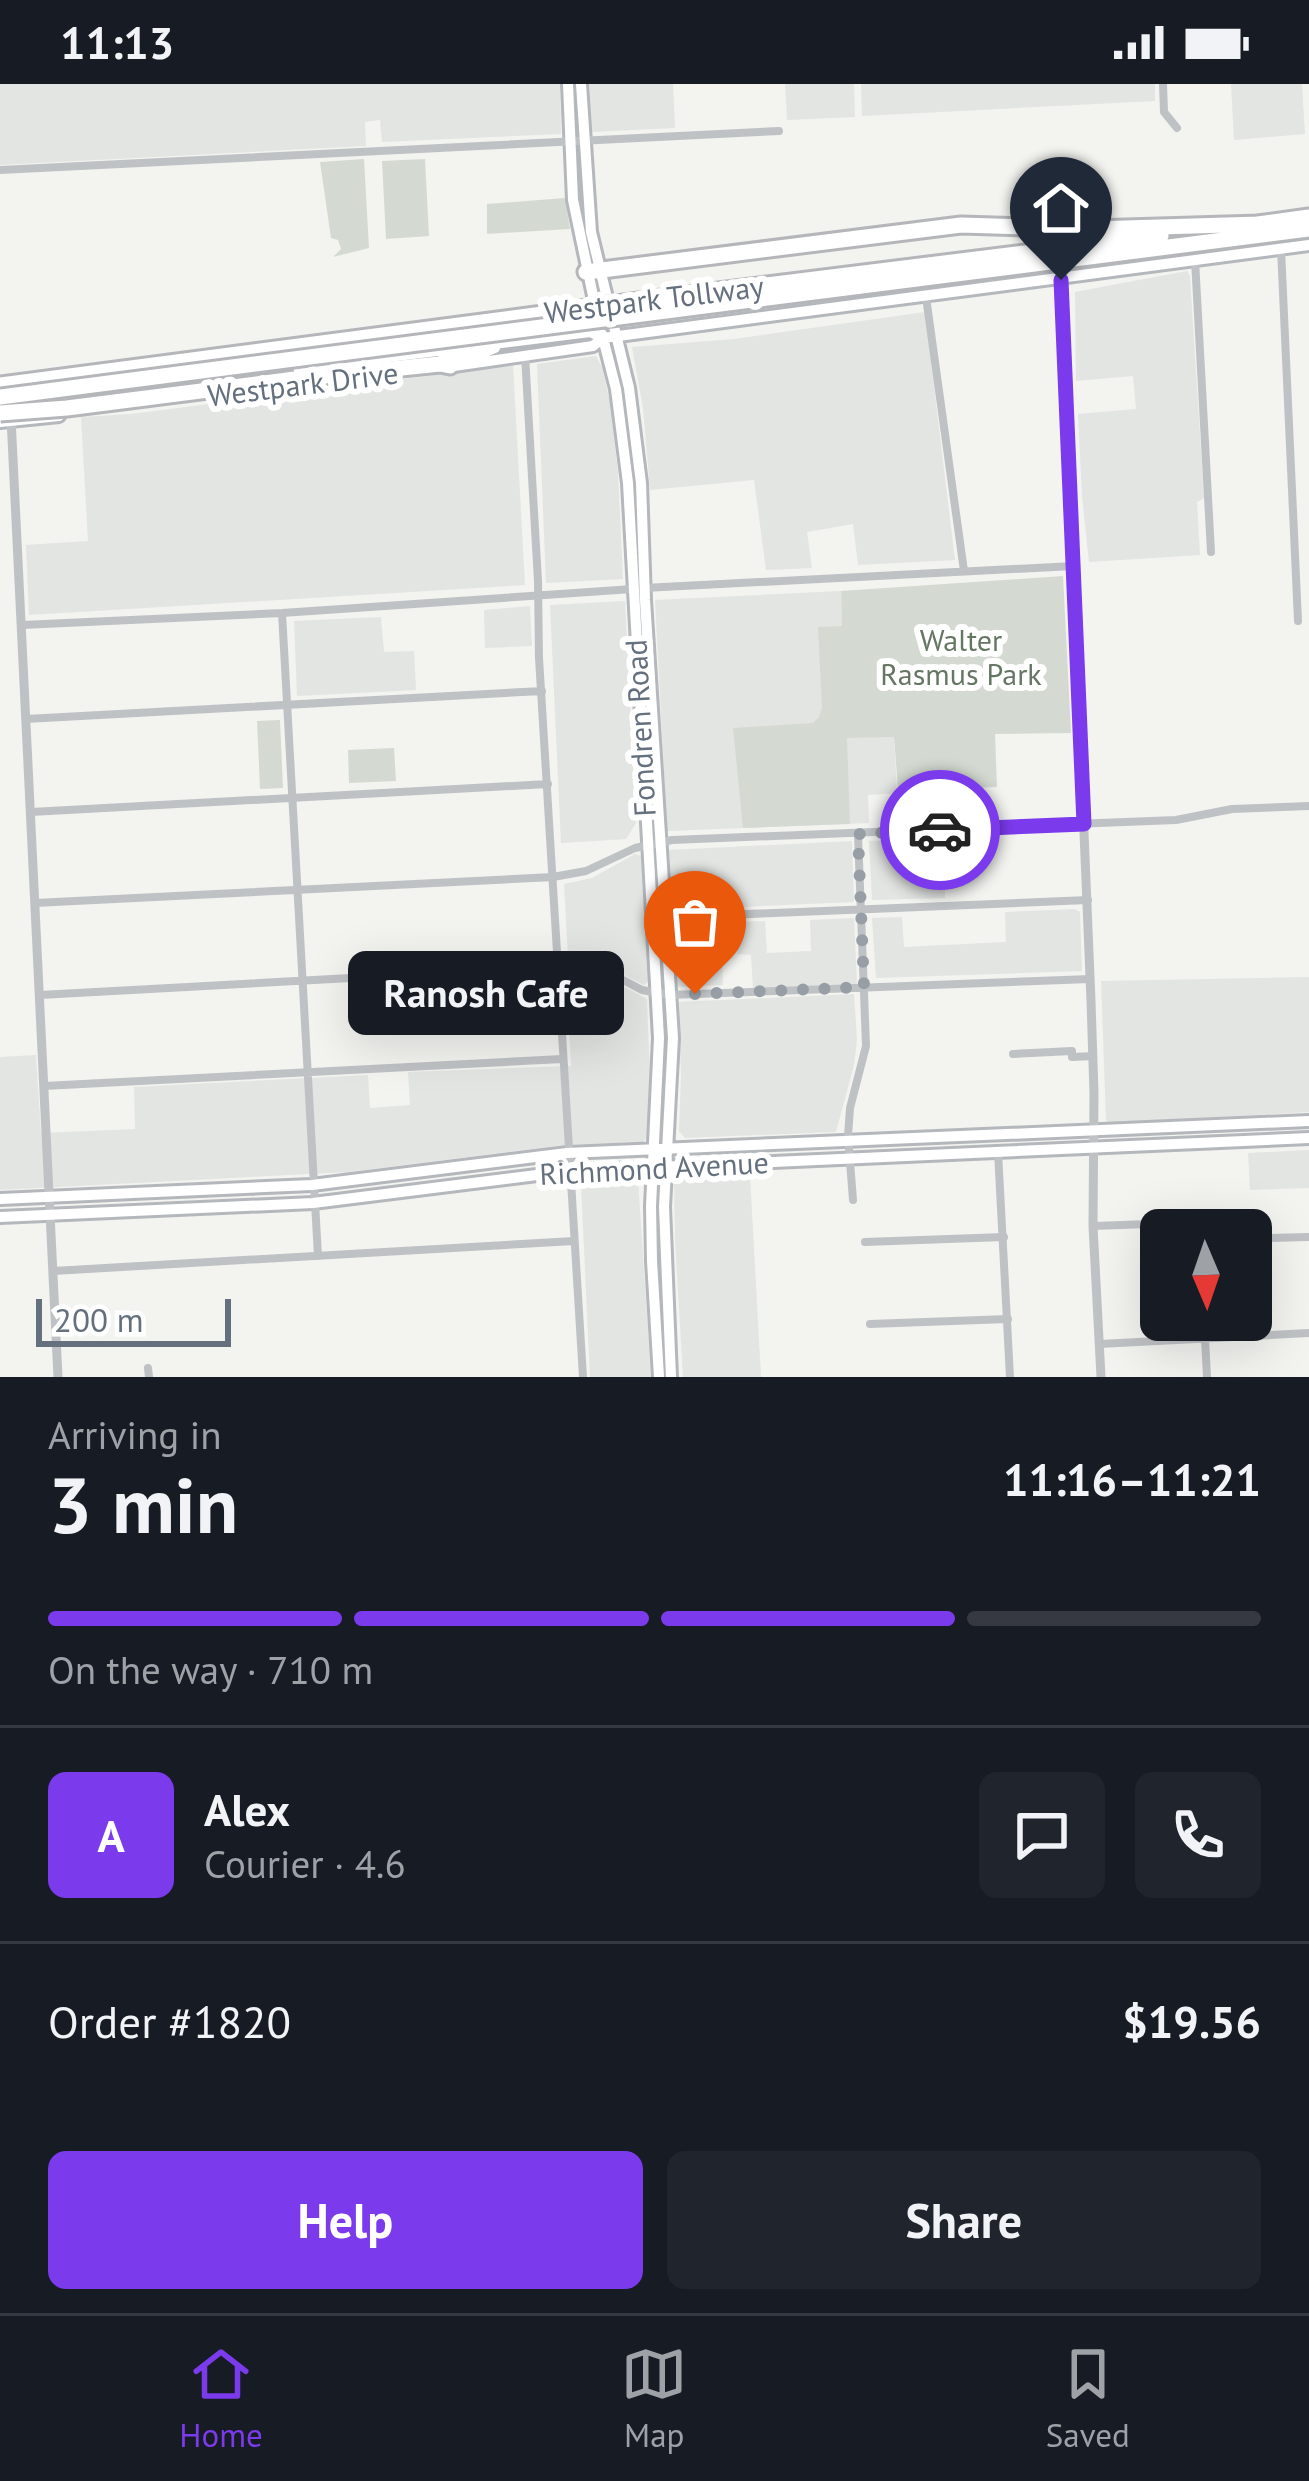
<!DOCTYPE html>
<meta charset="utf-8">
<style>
body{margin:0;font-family:"PT Sans",sans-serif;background:#20242c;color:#f1f3f6;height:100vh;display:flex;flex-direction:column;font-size:45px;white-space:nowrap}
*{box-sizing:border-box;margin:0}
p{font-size:39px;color:#9ea1a6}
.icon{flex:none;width:66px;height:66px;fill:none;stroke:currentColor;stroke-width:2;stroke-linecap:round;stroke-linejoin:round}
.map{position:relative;height:1293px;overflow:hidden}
.details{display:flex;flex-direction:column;background:#171b24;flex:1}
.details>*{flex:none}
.needle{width:78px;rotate:178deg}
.fabs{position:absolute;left:1140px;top:1125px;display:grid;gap:24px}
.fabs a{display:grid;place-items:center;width:132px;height:132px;border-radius:18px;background:#171b24;box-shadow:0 12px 48px #0002;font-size:60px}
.scale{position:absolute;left:36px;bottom:30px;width:195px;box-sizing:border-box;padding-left:12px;border:6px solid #65707e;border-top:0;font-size:33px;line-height:42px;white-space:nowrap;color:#65707e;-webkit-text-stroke:9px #fff;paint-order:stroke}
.pin{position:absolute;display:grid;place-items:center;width:102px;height:102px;color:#fff;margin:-123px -51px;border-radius:50% 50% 50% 0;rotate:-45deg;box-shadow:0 0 12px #0007}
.pin .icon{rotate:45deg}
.courier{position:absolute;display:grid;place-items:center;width:120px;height:120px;margin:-60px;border:9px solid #7c3aed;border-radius:50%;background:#fff;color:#222;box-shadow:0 3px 15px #0007}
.bubble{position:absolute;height:84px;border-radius:18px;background:#171b24;box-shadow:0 12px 48px #0002;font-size:39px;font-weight:700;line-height:84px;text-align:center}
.headline em{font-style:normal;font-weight:700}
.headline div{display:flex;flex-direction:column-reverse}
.headline{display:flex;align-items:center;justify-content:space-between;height:204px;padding:0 48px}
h1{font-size:78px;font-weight:700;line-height:90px}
.bar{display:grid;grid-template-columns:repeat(4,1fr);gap:18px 12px;align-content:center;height:144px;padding:0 48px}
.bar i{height:15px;border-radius:9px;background:#363941}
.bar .selected{background:#7c3aed}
.bar p{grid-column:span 4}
.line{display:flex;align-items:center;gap:30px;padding:0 48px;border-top:3px solid #363941}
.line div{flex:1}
.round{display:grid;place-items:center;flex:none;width:126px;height:126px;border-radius:18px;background:#20242c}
.button{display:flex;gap:24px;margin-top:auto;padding:24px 48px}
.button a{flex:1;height:138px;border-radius:18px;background:#7c3aed;color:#fff;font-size:48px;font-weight:700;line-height:138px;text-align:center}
.button a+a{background:#20242c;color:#f1f3f6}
.status{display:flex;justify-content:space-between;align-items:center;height:84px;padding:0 60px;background:#171b24;direction:ltr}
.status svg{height:33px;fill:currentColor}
.tabs{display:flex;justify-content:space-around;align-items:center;height:168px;border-top:3px solid #363941;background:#171b24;font-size:33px;color:#9ea1a6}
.tabs a{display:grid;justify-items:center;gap:6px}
.tabs .selected{color:#7c3aed}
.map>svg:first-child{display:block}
.built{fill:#e3e5e3}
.green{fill:#d4dad1}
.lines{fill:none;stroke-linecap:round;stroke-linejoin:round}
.secondary-casing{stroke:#b4b7bc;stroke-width:16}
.motorway-casing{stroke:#b4b6b9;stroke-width:21}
.minor{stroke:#bfc2c5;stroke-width:8}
.tertiary{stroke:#bfc2c5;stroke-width:9}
.secondary{stroke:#fff;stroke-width:10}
.motorway{stroke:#fff;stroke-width:15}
.motorway-bridge-casing{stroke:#b4b6b9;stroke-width:21;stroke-linecap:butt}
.motorway-bridge{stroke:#fff;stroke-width:15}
.done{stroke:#979ea6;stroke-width:12;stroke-dasharray:0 21.6}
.route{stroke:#7c3aed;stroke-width:15}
.labels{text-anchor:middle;stroke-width:12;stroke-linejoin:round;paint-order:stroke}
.street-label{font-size:30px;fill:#65707e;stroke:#fff}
.park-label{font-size:30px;fill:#657663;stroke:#fff}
</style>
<div class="status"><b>11:13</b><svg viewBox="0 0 49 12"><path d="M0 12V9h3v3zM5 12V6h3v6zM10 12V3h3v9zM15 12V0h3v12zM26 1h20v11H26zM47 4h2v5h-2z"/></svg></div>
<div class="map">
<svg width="1309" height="1293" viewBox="0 0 1309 1293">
<rect width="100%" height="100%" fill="#f3f3f0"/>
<path class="built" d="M 0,0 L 560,0 L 561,50 L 382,58 L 380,36 L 365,38 L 366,62 L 0,81 Z
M 589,0 L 673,0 L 675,44 L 592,48 Z
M 785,0 L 854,0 L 855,33 L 787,36 Z
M 861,0 L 1155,0 L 1155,17 L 862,32 Z
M 1231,0 L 1302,0 L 1305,50 L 1234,56 Z
M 1187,187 L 1190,192 L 1204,414 L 1197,418 L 1200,471 L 1089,478 L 1082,412 L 1078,330 L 1136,325 L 1133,292 L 1076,297 L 1075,208 Z
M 925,228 L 955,476 L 858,481 L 853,440 L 807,448 L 812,484 L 766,486 L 754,396 L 650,406 L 643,324 L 632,263 L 734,255 Z
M 596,272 L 602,283 L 610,319 L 618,388 L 623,495 L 546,499 L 537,280 Z
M 513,281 L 525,501 L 29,531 L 26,461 L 88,457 L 81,333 L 131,330 Z
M 841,507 L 846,653 L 894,653 L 897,709 L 868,711 L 869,739 L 667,747 L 655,516 Z
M 625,517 L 636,739 L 626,755 L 561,759 L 550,521 Z
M 530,522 L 532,562 L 485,564 L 484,526 Z
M 381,533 L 384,568 L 414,567 L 416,606 L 297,612 L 294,537 Z
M 928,755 L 930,778 L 945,778 L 945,814 L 872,816 L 869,757 Z
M 852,757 L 854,818 L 673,826 L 669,766 Z
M 635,770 L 641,772 L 649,897 L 644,901 L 608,883 L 568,872 L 564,800 L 592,794 Z
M 1075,825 L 1080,828 L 1082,887 L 876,894 L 872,834 L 902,833 L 904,863 L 1006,858 L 1005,828 Z
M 854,834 L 857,900 L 753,904 L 751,871 L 737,870 L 736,838 L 765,837 L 767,869 L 811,867 L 810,836 Z
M 706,839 L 708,870 L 722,870 L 723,901 L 676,903 L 673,842 Z
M 571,889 L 603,891 L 647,915 L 651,1020 L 648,1052 L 643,1058 L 564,1061 L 348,1088 L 0,1106 L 0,973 L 36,971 L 41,1049 L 135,1045 L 134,1003 L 368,991 L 370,1024 L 410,1021 L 408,988 L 571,982 L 566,893 Z
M 1309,893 L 1309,1028 L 1110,1039 L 1106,1037 L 1101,897 Z
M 854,910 L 857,956 L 854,981 L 836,1048 L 685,1054 L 679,1047 L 681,990 L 678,918 Z
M 1309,1066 L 1309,1104 L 1250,1106 L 1248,1069 Z
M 750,1091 L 761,1293 L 683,1293 L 675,1156 L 674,1098 L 678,1093 Z
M 638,1095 L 651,1293 L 590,1293 L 581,1100 Z"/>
<path class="green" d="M 364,75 L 369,164 L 333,173 L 341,165 L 338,156 L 331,154 L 320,78 Z
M 425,75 L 429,152 L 386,155 L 382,77 Z
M 565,114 L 570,145 L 487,150 L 487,120 Z
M 1063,492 L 1071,649 L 995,650 L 997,703 L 898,706 L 894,653 L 847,654 L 850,740 L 743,744 L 733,644 L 813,639 L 819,633 L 822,624 L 818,543 L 842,542 L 841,507 Z
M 280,636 L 283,704 L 260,705 L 257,637 Z
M 394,664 L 396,697 L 349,699 L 348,666 Z"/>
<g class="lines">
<g class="secondary-casing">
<path id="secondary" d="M 568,0 L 573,116 L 596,226
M 581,0 L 591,148 L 629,304 L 641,399 L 645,516 L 673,954 L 664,1123 L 671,1293
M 602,250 L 616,305 L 628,399 L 659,954 L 651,1122 L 652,1177 L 659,1293
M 340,279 L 590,248 L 603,254
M 440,279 L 442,276 L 481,270 L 495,264
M 447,283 L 593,262 L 603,254 L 1309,161
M 30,320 L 298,285
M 0,338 L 59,332
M 0,1115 L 312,1101 L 567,1069 L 1309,1037
M 0,1133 L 313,1119 L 569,1087 L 1309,1054"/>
</g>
<g class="motorway-casing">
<path id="motorway" d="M 1250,141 L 1309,133
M 586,188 L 961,141 L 1092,145 L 1260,140
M 646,216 L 1161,152
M 650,229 L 1309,145
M 293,281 L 344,279
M 295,295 L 440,280 L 450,282
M 0,301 L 558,228"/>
</g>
<path class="minor" d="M 1163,0 L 1164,28 L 1177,44
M 0,86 L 779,47
M 1281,165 L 1298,537
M 1195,176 L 1211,468
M 926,213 L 964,487
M 525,271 L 538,497 L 539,574 L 583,1293
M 644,504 L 1074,482
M 282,529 L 318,1172
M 22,541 L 282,529 L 633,505
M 26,635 L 542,607
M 31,728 L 548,700
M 35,819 L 553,793 L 586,787 L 635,764 L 672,756 L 1176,736 L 1232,725 L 1309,722
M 652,834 L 1088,816
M 40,911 L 572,882 L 604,886 L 642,906 L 670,911 L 1090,895
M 1013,970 L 1072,967 L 1072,973 L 1093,972
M 44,1002 L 562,975
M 998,1068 L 1010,1293
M 853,1116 L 848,1052 L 850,1024 L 866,962 L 858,750
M 1093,1142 L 1208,1138 L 1240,1146
M 1251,1151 L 1269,1154 L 1309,1153
M 865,1158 L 1004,1153
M 53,1187 L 574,1157
M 870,1240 L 1008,1235
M 1205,1254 L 1207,1293
M 1100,1260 L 1309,1249
M 148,1284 L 149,1293"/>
<path class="tertiary" d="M 1061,196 L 1091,917 L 1094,1009 L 1093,1142 L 1101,1293
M 11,334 L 58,1293"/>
<use href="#secondary" class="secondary"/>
<use href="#motorway" class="motorway"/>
<g class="motorway-bridge-casing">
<path id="motorway-bridge" d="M 558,228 L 646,216
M 0,313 L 650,229
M 0,329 L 67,324 L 295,295"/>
</g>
<use href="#motorway-bridge" class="motorway-bridge"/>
</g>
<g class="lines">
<path class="done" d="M 695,910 L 864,903 L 858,750 L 940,746"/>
<path class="route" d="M 940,746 L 1084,740 L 1061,196"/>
</g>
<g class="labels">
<g class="street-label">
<text transform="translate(654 216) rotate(-7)" y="10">Westpark Tollway</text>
<text transform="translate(303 301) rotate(-7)" y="10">Westpark Drive</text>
<text transform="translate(641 644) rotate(-93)" y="10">Fondren Road</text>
<text transform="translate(654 1085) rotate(-3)" y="10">Richmond Avenue</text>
</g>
<g class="park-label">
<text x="961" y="567">Walter<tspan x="961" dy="34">Rasmus Park</tspan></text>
</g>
</g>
</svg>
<div class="fabs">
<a><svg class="needle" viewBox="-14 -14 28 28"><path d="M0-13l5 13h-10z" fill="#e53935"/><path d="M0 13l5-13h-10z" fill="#9ea1a6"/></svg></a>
</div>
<div class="scale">200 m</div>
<div class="pin" style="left:695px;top:910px;background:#ea580c"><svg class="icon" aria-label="bag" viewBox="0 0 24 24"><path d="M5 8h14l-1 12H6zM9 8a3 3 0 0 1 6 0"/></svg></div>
<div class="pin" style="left:1061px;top:196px;background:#1f2937"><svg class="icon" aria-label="home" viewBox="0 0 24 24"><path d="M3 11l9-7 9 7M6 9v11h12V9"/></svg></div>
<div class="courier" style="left:940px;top:746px"><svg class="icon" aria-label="car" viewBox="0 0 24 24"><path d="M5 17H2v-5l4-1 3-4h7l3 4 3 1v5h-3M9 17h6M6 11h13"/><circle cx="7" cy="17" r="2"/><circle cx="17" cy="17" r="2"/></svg></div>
<div class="bubble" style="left:348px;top:867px;width:276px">Ranosh Cafe</div>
</div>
<section class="details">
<div class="headline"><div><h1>3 min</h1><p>Arriving in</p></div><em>11:16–11:21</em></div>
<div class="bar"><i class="selected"></i><i class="selected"></i><i class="selected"></i><i></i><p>On the way · 710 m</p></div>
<div class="line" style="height:216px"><b class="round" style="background:#7c3aed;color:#fff">A</b><div><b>Alex</b><p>Courier · 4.6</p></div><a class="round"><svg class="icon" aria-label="chat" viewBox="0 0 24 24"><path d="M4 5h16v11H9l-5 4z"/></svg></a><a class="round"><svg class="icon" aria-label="phone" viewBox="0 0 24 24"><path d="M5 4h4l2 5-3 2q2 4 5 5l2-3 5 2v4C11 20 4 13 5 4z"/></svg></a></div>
<div class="line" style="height:156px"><div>Order #1820</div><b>$19.56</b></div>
<div class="button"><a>Help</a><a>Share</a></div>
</section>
<nav class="tabs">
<a class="selected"><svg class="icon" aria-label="home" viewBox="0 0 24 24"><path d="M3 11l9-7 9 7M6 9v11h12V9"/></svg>Home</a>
<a><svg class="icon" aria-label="map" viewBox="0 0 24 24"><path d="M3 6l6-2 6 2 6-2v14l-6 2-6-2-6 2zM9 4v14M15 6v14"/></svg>Map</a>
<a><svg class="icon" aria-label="saved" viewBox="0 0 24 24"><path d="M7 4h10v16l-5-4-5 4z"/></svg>Saved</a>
</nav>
